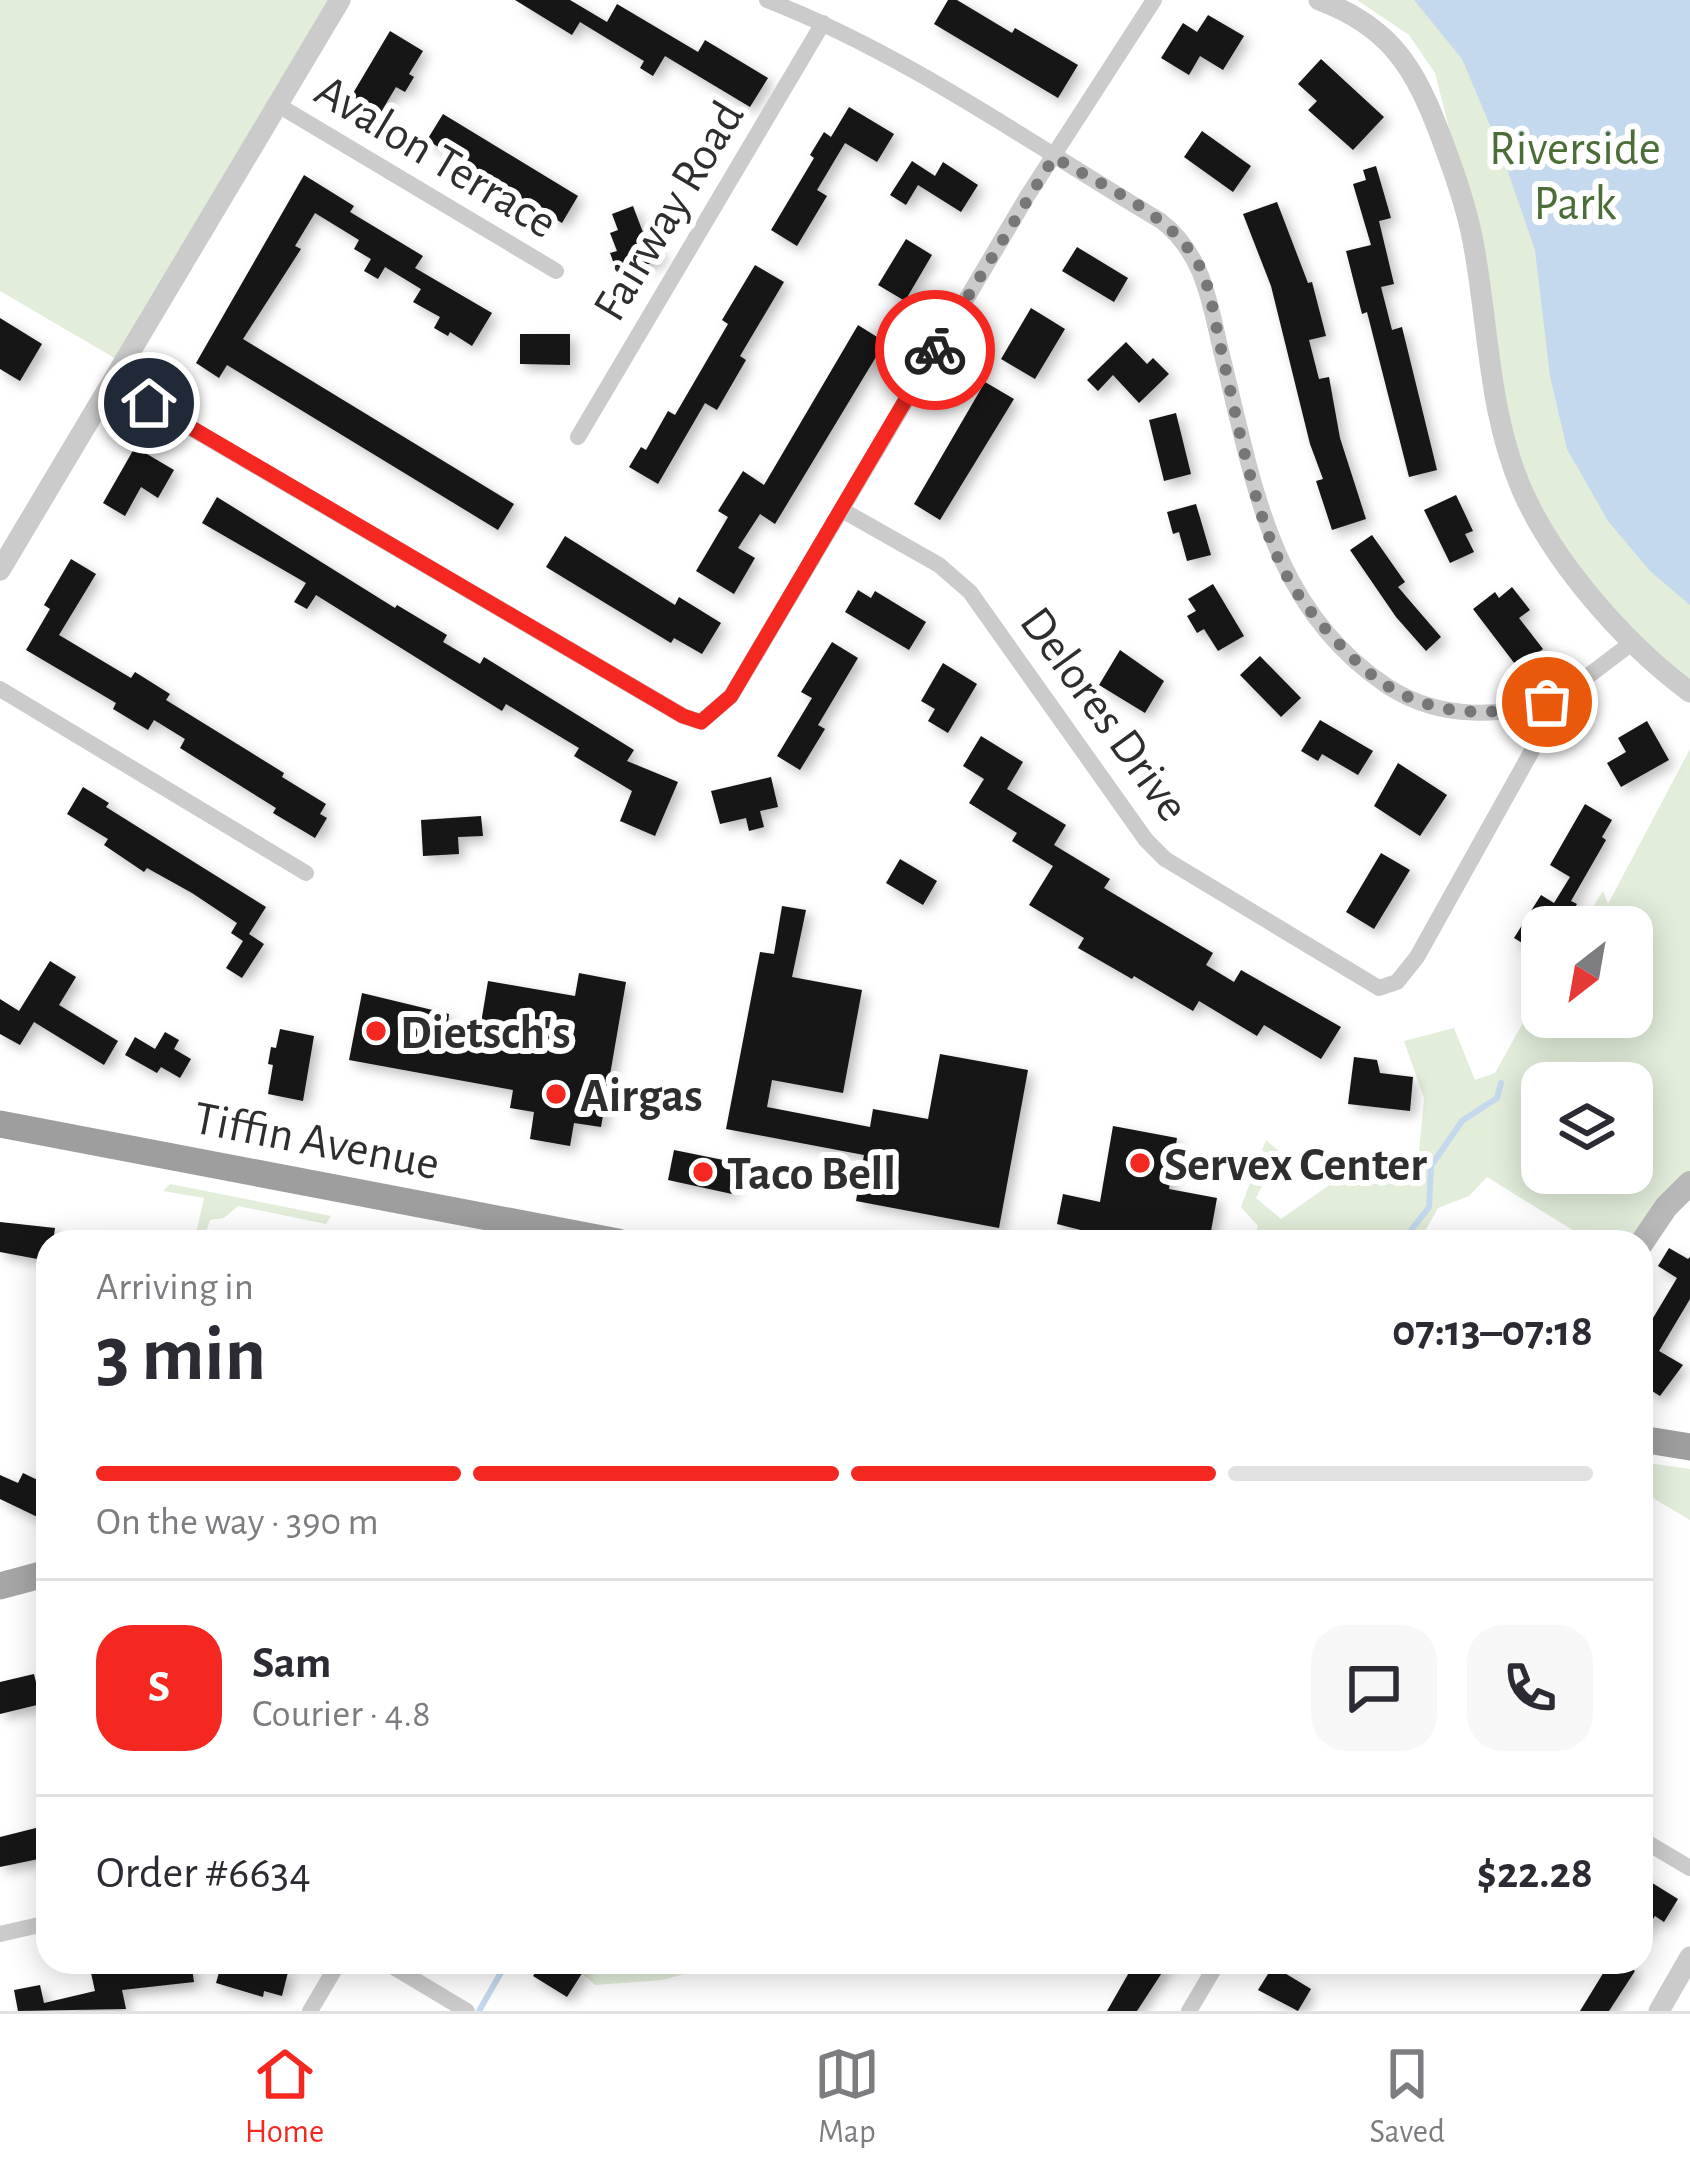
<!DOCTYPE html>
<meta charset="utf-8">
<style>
body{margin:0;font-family:"Alegreya Sans",sans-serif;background:#f7f7f7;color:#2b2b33;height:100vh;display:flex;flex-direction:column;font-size:45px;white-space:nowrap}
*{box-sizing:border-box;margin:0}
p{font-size:39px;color:#7c7c81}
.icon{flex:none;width:66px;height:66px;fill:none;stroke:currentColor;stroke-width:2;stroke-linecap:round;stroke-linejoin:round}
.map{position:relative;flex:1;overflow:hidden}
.side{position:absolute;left:36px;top:1230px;width:1617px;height:744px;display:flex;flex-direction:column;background:#fff;border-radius:36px;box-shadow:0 6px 30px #0003}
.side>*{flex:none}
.needle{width:78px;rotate:211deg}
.controls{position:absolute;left:1521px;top:906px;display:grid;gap:24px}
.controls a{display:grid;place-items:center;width:132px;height:132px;border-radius:24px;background:#fff;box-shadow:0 6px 30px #0003;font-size:60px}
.pin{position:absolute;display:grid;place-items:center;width:102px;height:102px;color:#fff;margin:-51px;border:6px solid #fff;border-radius:50%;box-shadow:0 3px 12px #0007}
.courier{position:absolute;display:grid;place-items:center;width:120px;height:120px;margin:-60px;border:9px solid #f42821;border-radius:50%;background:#fff;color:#222;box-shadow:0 3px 15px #0007}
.headline em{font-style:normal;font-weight:700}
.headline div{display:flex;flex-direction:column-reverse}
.headline{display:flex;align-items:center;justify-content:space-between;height:204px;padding:0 60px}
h1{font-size:78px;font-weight:700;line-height:90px}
.bar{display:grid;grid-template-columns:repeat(4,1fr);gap:18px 12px;align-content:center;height:144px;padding:0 60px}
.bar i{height:15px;border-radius:9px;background:#e1e1e2}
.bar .current{background:#f42821}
.bar p{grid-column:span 4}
.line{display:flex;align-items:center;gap:30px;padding:0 60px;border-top:3px solid #e1e1e2}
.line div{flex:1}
.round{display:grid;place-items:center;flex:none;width:126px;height:126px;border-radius:36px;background:#f7f7f7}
.menu{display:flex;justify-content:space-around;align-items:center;height:168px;border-top:3px solid #e1e1e2;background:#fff;font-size:33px;color:#7c7c81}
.menu a{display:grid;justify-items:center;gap:6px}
.menu .current{color:#f42821}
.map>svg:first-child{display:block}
.green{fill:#e2edda;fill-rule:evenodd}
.water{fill:#c4d9ee}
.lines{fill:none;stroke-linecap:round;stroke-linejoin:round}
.stream{stroke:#c4d9ee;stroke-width:6}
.building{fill:#151515;filter:url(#shadow)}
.minor{stroke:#cbcbcb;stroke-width:16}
.tertiary{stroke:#cbcbcb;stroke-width:21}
.secondary{stroke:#b8b8b8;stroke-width:24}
.primary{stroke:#a6a6a6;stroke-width:27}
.trunk{stroke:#9e9e9e;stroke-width:27}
.done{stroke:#777;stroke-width:12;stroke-dasharray:0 21.6}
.route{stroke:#f42821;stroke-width:15}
.poi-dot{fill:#f42821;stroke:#fff;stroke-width:4.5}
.labels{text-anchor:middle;stroke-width:12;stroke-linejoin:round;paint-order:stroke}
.park-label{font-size:48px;fill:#4b6d37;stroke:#fff}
.street-label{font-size:48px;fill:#2e2e2e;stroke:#fff}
.poi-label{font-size:48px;font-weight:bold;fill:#2e2e2e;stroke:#fff;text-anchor:start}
</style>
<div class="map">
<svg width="1690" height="2011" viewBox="0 0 1690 2011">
<defs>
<filter id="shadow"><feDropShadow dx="5.5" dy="5.5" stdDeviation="6" flood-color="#0004"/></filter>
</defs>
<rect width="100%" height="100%" fill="#fff"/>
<path class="green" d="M 0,0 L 340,0 L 123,363 L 0,291 Z
M 1357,0 L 1690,0 L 1690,692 L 1633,642 L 1521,487 L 1450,132 L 1435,73 L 1409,35 Z
M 1690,749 L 1690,1183 L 1641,1242 L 1592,1242 L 1487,1177 L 1469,1196 L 1438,1208 L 1419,1242 L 1252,1242 L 1258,1226 L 1241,1207 L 1266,1140 L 1279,1151 L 1256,1198 L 1281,1219 L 1352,1169 L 1419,1153 L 1424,1098 L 1404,1041 L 1454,1028 L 1475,1080 L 1495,1073 L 1542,988 L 1542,1017 L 1632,1017 L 1632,927 L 1580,927 L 1603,891 L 1608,904 ZM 1542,1083 L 1632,1083 L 1632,1173 L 1542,1173 Z
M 170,1184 L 331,1216 L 326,1224 L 238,1206 L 224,1218 L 210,1220 L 203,1242 L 194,1242 L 204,1198 L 163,1191 Z
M 1641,1462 L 1690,1469 L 1690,1520 L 1641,1491 Z
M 569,1962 L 726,1962 L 663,1980 L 595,1985 Z"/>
<path class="water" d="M 1414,0 L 1690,0 L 1690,605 L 1650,571 L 1608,521 L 1567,449 L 1550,376 L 1535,250 L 1500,149 L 1462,59 Z"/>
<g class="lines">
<path class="stream" d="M 1402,1242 L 1429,1207 L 1431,1166 L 1462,1121 L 1497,1098 L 1501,1083
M 479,2011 L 507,1962"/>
</g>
<path class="building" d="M 515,0 L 570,0 L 607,22 L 617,4 L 698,52 L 705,40 L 768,78 L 750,107 L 665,56 L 653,76 L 640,68 L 644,61 L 580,22 L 572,35 Z
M 948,0 L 957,0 L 1012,33 L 1015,28 L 1078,65 L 1058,98 L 934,24 Z
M 1208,15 L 1244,36 L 1223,70 L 1200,56 L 1189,75 L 1161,58 L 1183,23 L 1197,32 Z
M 390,31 L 423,51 L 409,74 L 414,77 L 405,92 L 396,87 L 378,117 L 349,100 Z
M 1321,59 L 1384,117 L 1353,150 L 1308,110 L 1317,101 L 1298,84 Z
M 849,107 L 894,134 L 877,162 L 845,143 L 817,190 L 827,196 L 797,246 L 771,230 L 814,158 L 810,155 L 824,132 L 831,137 Z
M 443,114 L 578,196 L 562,223 L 427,140 Z
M 1202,131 L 1251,166 L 1233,192 L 1184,157 Z
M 912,161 L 935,176 L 943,162 L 978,185 L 961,212 L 918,185 L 906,205 L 890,195 Z
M 1376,166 L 1391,218 L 1379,221 L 1394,284 L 1381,287 L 1392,330 L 1402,327 L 1437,470 L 1409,477 L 1367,312 L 1362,314 L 1346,251 L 1371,245 L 1353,184 L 1366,180 L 1363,170 Z
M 304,175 L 354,206 L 350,212 L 423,256 L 415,268 L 492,313 L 472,346 L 450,332 L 448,336 L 434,328 L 440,317 L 413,302 L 421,289 L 385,267 L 378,279 L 364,271 L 371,259 L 354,249 L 359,240 L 315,213 L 295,246 L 301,249 L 243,339 L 514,504 L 498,530 L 227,365 L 219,378 L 196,363 Z
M 1277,202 L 1308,283 L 1312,282 L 1326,336 L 1309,340 L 1319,379 L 1329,377 L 1340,438 L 1366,519 L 1332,530 L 1316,481 L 1323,479 L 1310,444 L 1271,286 L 1243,214 Z
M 633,206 L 647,243 L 655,240 L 662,259 L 618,275 L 610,253 L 617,251 L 610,233 L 618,230 L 612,214 Z
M 906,239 L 932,255 L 905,301 L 878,285 Z
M 1077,247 L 1128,278 L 1114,302 L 1062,271 Z
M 755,265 L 784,282 L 740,356 L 746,360 L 717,410 L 705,403 L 658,484 L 629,467 L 641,447 L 646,450 L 668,411 L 675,415 L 728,324 L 722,320 Z
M 1031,308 L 1065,329 L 1035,379 L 1001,359 Z
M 0,318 L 42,344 L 20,381 L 0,369 Z
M 858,325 L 885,342 L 775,524 L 760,514 L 738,548 L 755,558 L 734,594 L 696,571 L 728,517 L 718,511 L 743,471 L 764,485 Z
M 520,334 L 570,334 L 570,365 L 520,364 Z
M 1126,342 L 1147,364 L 1153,358 L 1169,374 L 1139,403 L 1113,375 L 1098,391 L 1087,380 Z
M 985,382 L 1014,399 L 940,520 L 914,504 Z
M 1176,413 L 1191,474 L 1164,481 L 1149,420 Z
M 135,447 L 174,470 L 158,498 L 141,487 L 125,516 L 103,503 Z
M 1456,495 L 1473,531 L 1465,534 L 1474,552 L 1450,563 L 1424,510 Z
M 217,497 L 395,608 L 397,605 L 447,635 L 443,642 L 480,664 L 484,657 L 634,750 L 627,761 L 678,782 L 655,836 L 620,821 L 632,791 L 574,756 L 579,748 L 506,704 L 502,711 L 316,595 L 307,609 L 294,602 L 306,583 L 202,523 Z
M 1196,504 L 1211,555 L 1187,561 L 1179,532 L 1173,534 L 1167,512 Z
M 1372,535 L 1405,582 L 1398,587 L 1441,637 L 1426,651 L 1396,617 L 1350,550 Z
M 565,536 L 675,605 L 679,597 L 721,623 L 702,654 L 674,638 L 671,643 L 546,567 Z
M 71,559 L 96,574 L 59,635 L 131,678 L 135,672 L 170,694 L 166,700 L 284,773 L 282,777 L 326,804 L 320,814 L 327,818 L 315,838 L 273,813 L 276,808 L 180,748 L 185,739 L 154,720 L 148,730 L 113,709 L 116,703 L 26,650 L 50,609 L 44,605 Z
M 1213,584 L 1244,636 L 1218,651 L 1204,629 L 1197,633 L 1187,616 L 1196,611 L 1188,599 Z
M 1512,587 L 1530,610 L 1519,618 L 1543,649 L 1518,668 L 1473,609 L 1495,592 L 1499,598 Z
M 858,590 L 871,598 L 875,591 L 926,622 L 909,650 L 845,612 Z
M 832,642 L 858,658 L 818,725 L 825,729 L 800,770 L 777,756 L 812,698 L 801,692 Z
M 1120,650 L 1164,681 L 1145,713 L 1099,685 Z
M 1260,656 L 1301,698 L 1281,717 L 1240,675 Z
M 943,663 L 977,684 L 948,733 L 928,721 L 935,709 L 921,701 Z
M 1320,720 L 1373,751 L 1358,775 L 1322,754 L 1318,761 L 1301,751 Z
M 1647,721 L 1669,760 L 1621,787 L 1607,763 L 1626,752 L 1618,738 Z
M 981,736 L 1023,762 L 1007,789 L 1066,825 L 1054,845 L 1110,879 L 1104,888 L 1213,953 L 1206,965 L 1234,982 L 1241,970 L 1341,1027 L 1321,1059 L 1264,1025 L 1257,1036 L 1199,1001 L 1193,1011 L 1134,976 L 1132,979 L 1078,948 L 1084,938 L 1029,905 L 1053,866 L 1012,841 L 1017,833 L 969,803 L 984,779 L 963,766 Z
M 1398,763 L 1447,795 L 1420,836 L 1374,806 Z
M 771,777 L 778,807 L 760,811 L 764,827 L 749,831 L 746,818 L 720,824 L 711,791 Z
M 83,787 L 109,803 L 106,807 L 266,907 L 249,934 L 264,944 L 242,978 L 226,968 L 243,941 L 231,933 L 237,923 L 192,893 L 147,868 L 144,872 L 104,845 L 108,839 L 67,814 Z
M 1585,804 L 1612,820 L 1602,837 L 1606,840 L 1571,901 L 1577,904 L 1562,927 L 1542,927 L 1542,955 L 1514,938 L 1541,895 L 1554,903 L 1570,877 L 1550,865 Z
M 481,816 L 483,836 L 458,837 L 459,854 L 423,856 L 421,820 Z
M 1381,853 L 1410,870 L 1374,929 L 1346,912 Z
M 900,859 L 937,881 L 923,905 L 886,883 Z
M 782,906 L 806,910 L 792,977 L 862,990 L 843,1093 L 772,1080 L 767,1107 L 870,1127 L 873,1109 L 928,1119 L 940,1054 L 1028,1070 L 999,1228 L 856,1201 L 864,1155 L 726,1129 L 760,952 L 774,954 Z
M 50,961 L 76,977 L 59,1005 L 118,1041 L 104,1065 L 34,1022 L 20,1045 L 0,1034 L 0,999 L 19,1011 Z
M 579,973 L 626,982 L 601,1127 L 574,1123 L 570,1146 L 530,1139 L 534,1112 L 510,1108 L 513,1090 L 349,1060 L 362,993 L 449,1014 L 448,1024 L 480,1029 L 488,981 L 575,996 Z
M 280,1029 L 314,1036 L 303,1101 L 268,1094 L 273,1065 L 268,1064 L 271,1047 L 276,1048 Z
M 165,1032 L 179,1040 L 174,1049 L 191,1059 L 180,1078 L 161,1067 L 157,1073 L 125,1055 L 135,1037 L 155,1049 Z
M 1354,1057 L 1377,1060 L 1380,1073 L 1413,1077 L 1410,1111 L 1348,1104 Z
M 1113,1126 L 1177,1138 L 1169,1189 L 1217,1198 L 1209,1242 L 1128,1242 L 1057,1224 L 1063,1194 L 1100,1202 Z
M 674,1150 L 738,1163 L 732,1194 L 668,1180 Z
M 0,1222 L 55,1228 L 53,1242 L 48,1242 L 48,1261 L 0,1252 Z
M 1669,1248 L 1688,1259 L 1690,1257 L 1690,1299 L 1659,1351 L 1683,1365 L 1660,1396 L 1641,1384 L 1641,1338 L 1677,1278 L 1658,1266 Z
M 23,1473 L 48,1485 L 48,1522 L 0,1499 L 0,1475 L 18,1483 Z
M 34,1674 L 41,1704 L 0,1714 L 0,1682 Z
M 48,1825 L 48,1857 L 0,1867 L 0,1837 Z
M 1641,1876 L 1678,1899 L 1664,1922 L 1655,1916 L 1641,1937 Z
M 170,1962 L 191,1962 L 194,1982 L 122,1990 L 126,2009 L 18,2011 L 14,1990 L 40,1985 L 44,2003 L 95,1991 L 91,1973 Z
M 222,1962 L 252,1962 L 288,1972 L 282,1996 L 264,1991 L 263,1997 L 216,1983 Z
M 542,1962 L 578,1962 L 586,1967 L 567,1997 L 533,1976 Z
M 1135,1962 L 1169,1962 L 1137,2011 L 1107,2011 Z
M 1610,1962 L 1620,1962 L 1635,1971 L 1609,2011 L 1580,2011 Z
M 1273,1966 L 1311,1989 L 1298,2011 L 1258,1990 Z"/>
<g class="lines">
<path class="minor" d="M 767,0 C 906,54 1033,145 1161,221 C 1206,256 1210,307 1223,359 C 1254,483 1271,609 1387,686 C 1439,720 1506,720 1562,695
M 278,105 L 556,271
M 112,382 L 683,716 L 701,722 L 731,696 L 1028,195 L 1154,0
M 578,437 L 823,23
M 842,510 L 939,565 L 970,592 L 1146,840 L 1165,859 L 1379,988 L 1397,982 L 1417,957 L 1563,695 L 1633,642
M 0,689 L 306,873
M 1641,1839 L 1690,1868
M 0,1934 L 48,1923
M 385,1962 L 467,2011
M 310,2011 L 339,1962
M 1189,2011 L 1218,1962"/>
<path class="tertiary" d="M 1319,0 C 1391,27 1415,68 1441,137 C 1456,177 1470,217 1476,259 C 1489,337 1490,417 1522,490 C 1554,563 1626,645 1690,692
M 0,570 L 340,0
M 1659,2011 L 1690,1957"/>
<path class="secondary" d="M 1641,1244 L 1666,1207 L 1690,1183"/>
<path class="primary" d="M 0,1586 L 48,1573"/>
<path class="trunk" d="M 0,1124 L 618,1242
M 1641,1439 L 1690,1447"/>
</g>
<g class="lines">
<path class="done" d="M 935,350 L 1054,157 C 1102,186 1171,213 1199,265 C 1212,290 1215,325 1222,353 C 1236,415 1252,500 1277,556 C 1294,596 1323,628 1353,658 C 1407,713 1475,722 1547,702"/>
<path class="route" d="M 149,403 L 683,716 L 701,722 L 731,696 L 935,350"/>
</g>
<g class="poi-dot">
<circle cx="376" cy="1031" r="12"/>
<circle cx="556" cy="1094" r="12"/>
<circle cx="1140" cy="1163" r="12"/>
<circle cx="703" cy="1172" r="12"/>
</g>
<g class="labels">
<g class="park-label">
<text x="1575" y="164">Riverside<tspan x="1575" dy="55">Park</tspan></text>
</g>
<g class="street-label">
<text transform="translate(437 155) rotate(31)" y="17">Avalon Terrace</text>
<text transform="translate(667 210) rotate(-59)" y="17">Fairway Road</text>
<text transform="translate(1106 713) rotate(54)" y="17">Delores Drive</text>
<text transform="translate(317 1139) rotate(11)" y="17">Tiffin Avenue</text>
</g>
<g class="poi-label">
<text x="400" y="1048">Dietsch's</text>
<text x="580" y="1111">Airgas</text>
<text x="1164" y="1180">Servex Center</text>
<text x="727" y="1189">Taco Bell</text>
</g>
</g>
</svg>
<div class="controls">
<a><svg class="needle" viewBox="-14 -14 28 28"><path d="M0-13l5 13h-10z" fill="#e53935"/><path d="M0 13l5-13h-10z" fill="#7c7c81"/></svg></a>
<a><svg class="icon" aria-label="layers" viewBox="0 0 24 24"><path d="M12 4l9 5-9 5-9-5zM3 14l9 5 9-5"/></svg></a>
</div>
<div class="pin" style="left:1547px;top:702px;background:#ea580c"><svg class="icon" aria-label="bag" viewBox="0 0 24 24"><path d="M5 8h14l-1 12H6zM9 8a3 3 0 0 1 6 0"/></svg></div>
<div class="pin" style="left:149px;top:403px;background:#1f2937"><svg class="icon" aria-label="home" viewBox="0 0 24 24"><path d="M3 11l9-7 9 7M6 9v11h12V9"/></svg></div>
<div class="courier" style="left:935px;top:350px"><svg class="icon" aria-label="bike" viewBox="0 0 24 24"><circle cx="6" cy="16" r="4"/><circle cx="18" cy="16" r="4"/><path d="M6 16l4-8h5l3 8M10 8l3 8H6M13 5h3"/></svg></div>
<section class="side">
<div class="headline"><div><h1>3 min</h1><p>Arriving in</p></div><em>07:13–07:18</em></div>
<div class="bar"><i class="current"></i><i class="current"></i><i class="current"></i><i></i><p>On the way · 390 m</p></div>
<div class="line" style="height:216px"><b class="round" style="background:#f42821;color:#fff">S</b><div><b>Sam</b><p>Courier · 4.8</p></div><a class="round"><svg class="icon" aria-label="chat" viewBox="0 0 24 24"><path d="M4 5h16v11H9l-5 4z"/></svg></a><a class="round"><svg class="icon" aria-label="phone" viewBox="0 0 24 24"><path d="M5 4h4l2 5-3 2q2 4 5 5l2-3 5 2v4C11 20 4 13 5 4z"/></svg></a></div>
<div class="line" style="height:156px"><div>Order #6634</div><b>$22.28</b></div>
</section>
</div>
<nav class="menu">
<a class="current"><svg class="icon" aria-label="home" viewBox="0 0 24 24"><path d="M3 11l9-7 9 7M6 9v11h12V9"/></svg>Home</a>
<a><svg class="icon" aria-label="map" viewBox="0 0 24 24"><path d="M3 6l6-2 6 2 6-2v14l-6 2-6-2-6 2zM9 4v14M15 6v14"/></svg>Map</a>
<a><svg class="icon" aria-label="saved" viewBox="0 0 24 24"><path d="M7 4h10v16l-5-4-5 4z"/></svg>Saved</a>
</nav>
